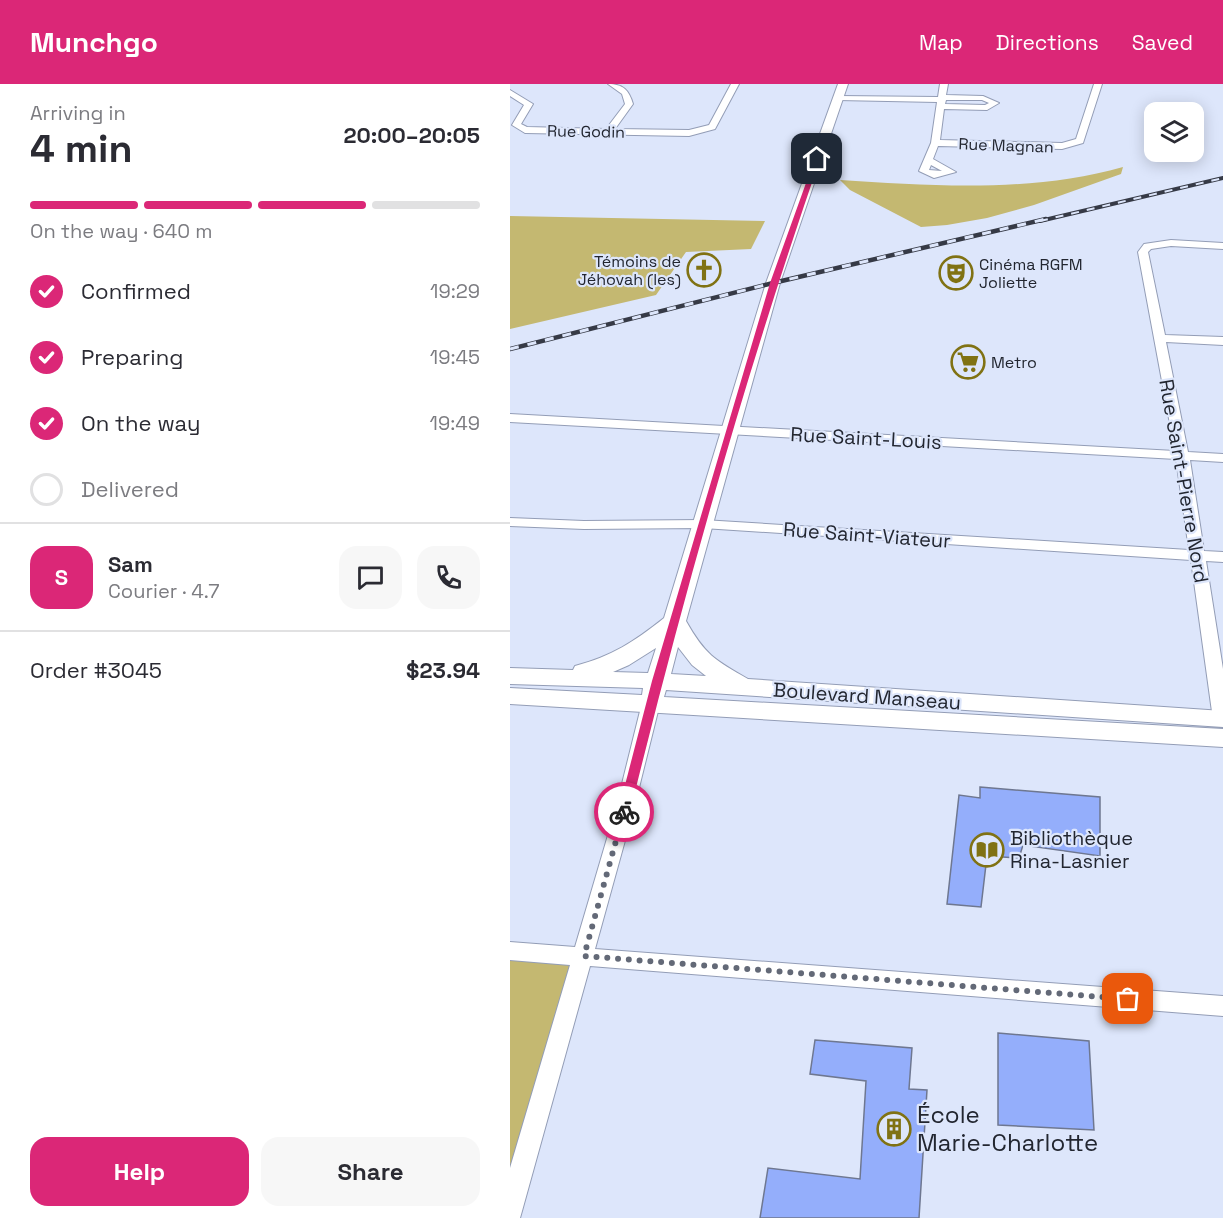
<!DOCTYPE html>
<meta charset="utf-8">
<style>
body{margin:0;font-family:"Space Grotesk",sans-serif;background:#f7f7f7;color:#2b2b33;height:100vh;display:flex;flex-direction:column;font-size:22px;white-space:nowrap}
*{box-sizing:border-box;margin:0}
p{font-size:20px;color:#7c7c81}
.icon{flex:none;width:33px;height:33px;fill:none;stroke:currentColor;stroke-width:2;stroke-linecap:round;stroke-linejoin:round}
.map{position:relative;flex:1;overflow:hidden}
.sheet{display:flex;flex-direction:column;background:#fff;width:510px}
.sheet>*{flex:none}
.controls{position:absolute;left:634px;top:18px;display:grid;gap:12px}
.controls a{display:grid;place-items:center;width:60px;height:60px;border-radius:12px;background:#fff;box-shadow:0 3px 15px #0003;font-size:30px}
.pin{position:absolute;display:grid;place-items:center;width:51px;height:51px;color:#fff;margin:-26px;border-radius:12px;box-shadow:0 3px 9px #0006}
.courier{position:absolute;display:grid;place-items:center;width:60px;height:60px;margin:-30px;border:4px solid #db2777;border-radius:50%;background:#fff;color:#222;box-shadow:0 2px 8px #0007}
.summary em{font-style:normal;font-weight:600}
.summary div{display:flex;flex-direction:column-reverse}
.summary{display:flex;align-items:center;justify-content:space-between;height:102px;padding:0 30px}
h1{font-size:39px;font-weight:600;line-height:45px}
.bar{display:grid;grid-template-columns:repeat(4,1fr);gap:9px 6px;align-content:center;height:72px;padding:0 30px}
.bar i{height:8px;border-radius:4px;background:#e1e1e2}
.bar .selected{background:#db2777}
.bar p{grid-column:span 4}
.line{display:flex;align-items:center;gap:15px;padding:0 30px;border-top:2px solid #e1e1e2}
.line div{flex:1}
.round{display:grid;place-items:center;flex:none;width:63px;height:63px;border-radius:18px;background:#f7f7f7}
ol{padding:0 30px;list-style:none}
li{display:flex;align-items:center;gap:18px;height:66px}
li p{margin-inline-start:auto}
li .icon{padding:6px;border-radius:50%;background:#db2777;color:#fff;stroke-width:4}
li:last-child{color:#7c7c81}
li i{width:33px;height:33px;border:3px solid #e1e1e2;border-radius:50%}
.button{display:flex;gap:12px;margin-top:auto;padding:12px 30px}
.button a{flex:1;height:69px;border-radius:18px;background:#db2777;color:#fff;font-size:24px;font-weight:600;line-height:69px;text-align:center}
.button a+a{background:#f7f7f7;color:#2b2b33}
header{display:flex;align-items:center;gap:36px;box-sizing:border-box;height:84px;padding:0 30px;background:#db2777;color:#fff}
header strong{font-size:28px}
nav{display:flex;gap:33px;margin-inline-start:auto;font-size:21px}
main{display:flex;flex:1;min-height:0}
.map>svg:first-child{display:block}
.green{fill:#c4b871}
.building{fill:#94aefb;stroke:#6e7790;stroke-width:1.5}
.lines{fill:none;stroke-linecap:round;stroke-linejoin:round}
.minor-casing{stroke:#939db6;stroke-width:2}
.secondary-casing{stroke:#939db6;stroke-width:2}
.minor{fill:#fff;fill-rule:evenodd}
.secondary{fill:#fff;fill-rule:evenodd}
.rail-far1-casing{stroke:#363a46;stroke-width:4}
.rail-casing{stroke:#363a46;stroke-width:4.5}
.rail-far1{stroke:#dde6fb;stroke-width:2;stroke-dasharray:8;stroke-linecap:butt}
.rail{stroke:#dde6fb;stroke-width:3;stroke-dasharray:9;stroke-linecap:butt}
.route{fill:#db2777}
.done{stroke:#636977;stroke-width:6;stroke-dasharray:0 10.8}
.labels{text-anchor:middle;stroke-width:4.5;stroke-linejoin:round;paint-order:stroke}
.far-street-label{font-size:16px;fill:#222630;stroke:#dde6fb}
.far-poi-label{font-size:16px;fill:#222630;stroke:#dde6fb;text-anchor:start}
.street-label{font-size:20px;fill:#222630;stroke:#dde6fb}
.poi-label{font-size:20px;fill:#222630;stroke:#dde6fb;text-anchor:start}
.near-poi-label{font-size:24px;fill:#222630;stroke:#dde6fb;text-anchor:start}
</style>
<header>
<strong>Munchgo</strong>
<nav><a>Map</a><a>Directions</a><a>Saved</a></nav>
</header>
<main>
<section class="sheet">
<div class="summary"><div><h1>4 min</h1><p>Arriving in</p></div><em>20:00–20:05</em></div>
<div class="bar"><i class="selected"></i><i class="selected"></i><i class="selected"></i><i></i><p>On the way · 640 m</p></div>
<ol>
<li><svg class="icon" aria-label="check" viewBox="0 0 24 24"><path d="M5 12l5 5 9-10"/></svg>Confirmed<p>19:29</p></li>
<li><svg class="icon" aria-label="check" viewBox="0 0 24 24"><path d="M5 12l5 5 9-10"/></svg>Preparing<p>19:45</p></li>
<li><svg class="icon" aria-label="check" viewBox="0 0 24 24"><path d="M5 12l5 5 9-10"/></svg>On the way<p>19:49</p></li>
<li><i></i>Delivered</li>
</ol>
<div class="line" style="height:108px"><b class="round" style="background:#db2777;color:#fff">S</b><div><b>Sam</b><p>Courier · 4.7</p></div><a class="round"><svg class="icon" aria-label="chat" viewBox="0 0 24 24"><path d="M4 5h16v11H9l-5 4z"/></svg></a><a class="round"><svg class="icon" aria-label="phone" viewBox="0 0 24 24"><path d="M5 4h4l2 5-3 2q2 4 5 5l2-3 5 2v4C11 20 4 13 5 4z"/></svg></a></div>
<div class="line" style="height:78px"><div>Order #3045</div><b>$23.94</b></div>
<div class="button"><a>Help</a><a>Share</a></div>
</section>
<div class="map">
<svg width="713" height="1134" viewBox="0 0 713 1134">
<rect width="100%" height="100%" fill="#dde6fb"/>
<path class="green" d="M 613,83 L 611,90 L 524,121 L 477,134 L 437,141 L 411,143 L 340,106 L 330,96 C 423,102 522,109 613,83 Z
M 0,132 L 255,137 L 241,165 L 176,168 L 146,211 L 0,245 Z
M 0,867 L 74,872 L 0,1127 Z"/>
<path class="building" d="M 470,703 L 590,713 L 590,772 L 513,761 L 509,774 L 477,772 L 471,823 L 437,820 L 449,711 L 470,714 Z
M 488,949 L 579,957 L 584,1046 L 488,1041 Z
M 305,956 L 402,964 L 399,1005 L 417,1006 L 409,1134 L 250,1134 L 258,1084 L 350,1095 L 356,997 L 300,990 Z"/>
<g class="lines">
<g class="minor-casing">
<path id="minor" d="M 98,0 C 113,0 119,6 123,20 L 105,45 L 179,46 L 199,41 L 221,0 L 229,0 L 205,45 L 179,52 L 15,49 L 2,41 L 14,21 L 0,12 L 0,6 L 23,20 L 11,40 L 17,43 L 96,45 L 115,20 L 112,10 Z
M 430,0 L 438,0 L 436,11 L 473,12 L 489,19 L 477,26 L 434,25 L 430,56 L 552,59 L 566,55 L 584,0 L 592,0 L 573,59 L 552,65 L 428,62 L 423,75 L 446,88 L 424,94 L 409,87 L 421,59 L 427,18 L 328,16 L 324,14 L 328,12 L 428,13 ZM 436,16 L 472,16 L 479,19 L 475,21 L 435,20 ZM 421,81 L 432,87 L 419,86 Z
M 661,156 L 713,159 L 713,165 L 661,162 L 641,165 L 638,168 L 655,251 L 713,253 L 713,261 L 656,258 L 678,368 L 713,370 L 713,378 L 680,376 L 694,467 L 713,468 L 713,478 L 696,477 L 713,585 L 713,641 L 706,639 L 703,635 L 681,476 L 193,444 L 74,445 L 0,442 L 0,434 L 74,437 L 193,436 L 679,466 L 666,375 L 0,338 L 0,330 L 665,367 L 628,168 L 634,160 Z
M 141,613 L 147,615 L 150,619 L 124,724 L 85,865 L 713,912 L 713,932 L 80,882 L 12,1127 L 10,1134 L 0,1134 L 0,1084 L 60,881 L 0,876 L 0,858 L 65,863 L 106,724 L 132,619 L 135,615 Z"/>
</g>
<g class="secondary-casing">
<path id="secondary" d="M 328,0 L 338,0 L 270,199 L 176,537 C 195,571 205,576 238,595 L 713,627 L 713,643 L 156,606 L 154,613 L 713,645 L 713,663 L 0,620 L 0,604 L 132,611 L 133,604 L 0,600 L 0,584 L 63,586 L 65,582 C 102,572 124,558 154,534 L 256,199 ZM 168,563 L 182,581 L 196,592 L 161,590 ZM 146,564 L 138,589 L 103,588 L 119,581 Z"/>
</g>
<use href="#minor" class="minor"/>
<use href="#secondary" class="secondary"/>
<g class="rail-far1-casing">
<path id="rail-far1" d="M 530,137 L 713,94"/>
</g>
<g class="rail-casing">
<path id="rail" d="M 0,265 L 263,199 L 536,135"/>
</g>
<use href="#rail-far1" class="rail-far1"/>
<use href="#rail" class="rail"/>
</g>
<path class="route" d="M 305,74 L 310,75 C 236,289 174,508 120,728 L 114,733 L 108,728 L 142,597 L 260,199 Z"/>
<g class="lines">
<path class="done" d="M 114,728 L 74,872 L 618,915"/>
</g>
<defs>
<g id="church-ring" transform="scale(1.725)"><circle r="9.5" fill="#dde6fb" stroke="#807213" stroke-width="1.5"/><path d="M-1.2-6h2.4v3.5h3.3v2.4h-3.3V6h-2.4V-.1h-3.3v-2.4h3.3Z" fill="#807213"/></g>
<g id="theatre-ring" transform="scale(1.725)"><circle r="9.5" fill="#dde6fb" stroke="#807213" stroke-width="1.5"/><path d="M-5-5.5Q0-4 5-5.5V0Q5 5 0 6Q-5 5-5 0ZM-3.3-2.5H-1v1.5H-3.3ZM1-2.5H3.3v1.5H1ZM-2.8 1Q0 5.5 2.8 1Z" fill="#807213"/></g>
<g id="supermarket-ring" transform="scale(1.725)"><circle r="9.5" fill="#dde6fb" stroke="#807213" stroke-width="1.5"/><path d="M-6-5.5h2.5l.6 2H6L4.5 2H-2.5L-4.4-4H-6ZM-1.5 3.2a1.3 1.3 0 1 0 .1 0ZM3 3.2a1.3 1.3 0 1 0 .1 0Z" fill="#807213"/></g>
<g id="library-ring" transform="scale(1.725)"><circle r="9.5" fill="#dde6fb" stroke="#807213" stroke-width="1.5"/><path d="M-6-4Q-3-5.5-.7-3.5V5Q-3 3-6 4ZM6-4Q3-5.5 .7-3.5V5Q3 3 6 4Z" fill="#807213"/></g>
<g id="building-ring" transform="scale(1.725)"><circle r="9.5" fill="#dde6fb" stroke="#807213" stroke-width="1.5"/><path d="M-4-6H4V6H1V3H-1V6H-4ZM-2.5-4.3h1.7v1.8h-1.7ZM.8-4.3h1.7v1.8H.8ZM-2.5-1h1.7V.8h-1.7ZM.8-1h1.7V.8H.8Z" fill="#807213"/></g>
</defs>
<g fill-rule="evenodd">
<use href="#church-ring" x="194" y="186"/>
<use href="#theatre-ring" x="446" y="189"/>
<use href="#supermarket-ring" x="458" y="278"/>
<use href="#library-ring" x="477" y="766"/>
<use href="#building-ring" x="384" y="1045"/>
</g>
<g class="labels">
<g class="far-street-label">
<text transform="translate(76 47) rotate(1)" y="6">Rue Godin</text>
<text transform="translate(496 61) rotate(2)" y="6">Rue Magnan</text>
</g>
<g class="far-poi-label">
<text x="171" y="183" text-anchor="end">Témoins de<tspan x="171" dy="18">Jéhovah (les)</tspan></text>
<text x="469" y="186">Cinéma RGFM<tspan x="469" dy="18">Joliette</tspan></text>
<text x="481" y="284">Metro</text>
</g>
<g class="street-label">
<text transform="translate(356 354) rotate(3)" y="7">Rue Saint-Louis</text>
<text transform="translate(674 397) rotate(80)" y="7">Rue Saint-Pierre Nord</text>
<text transform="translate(357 451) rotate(4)" y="7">Rue Saint-Viateur</text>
<text transform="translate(357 612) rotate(4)" y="7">Boulevard Manseau</text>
</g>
<g class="poi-label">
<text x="500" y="761">Bibliothèque<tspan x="500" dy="23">Rina-Lasnier</tspan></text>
</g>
<g class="near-poi-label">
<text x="407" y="1039">École<tspan x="407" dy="28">Marie-Charlotte</tspan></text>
</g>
</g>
</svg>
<div class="controls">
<a><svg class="icon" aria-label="layers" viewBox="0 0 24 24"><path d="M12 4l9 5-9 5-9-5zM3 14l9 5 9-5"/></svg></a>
</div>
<div class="pin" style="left:618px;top:915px;background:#ea580c"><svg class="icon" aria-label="bag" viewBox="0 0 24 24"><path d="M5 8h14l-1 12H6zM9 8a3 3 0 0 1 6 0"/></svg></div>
<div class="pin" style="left:307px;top:75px;background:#1f2937"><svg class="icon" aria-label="home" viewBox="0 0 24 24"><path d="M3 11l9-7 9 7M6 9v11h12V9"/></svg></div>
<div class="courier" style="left:114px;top:728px"><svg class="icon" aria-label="bike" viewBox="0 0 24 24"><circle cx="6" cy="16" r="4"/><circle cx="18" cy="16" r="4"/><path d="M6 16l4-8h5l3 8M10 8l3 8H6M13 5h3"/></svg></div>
</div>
</main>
